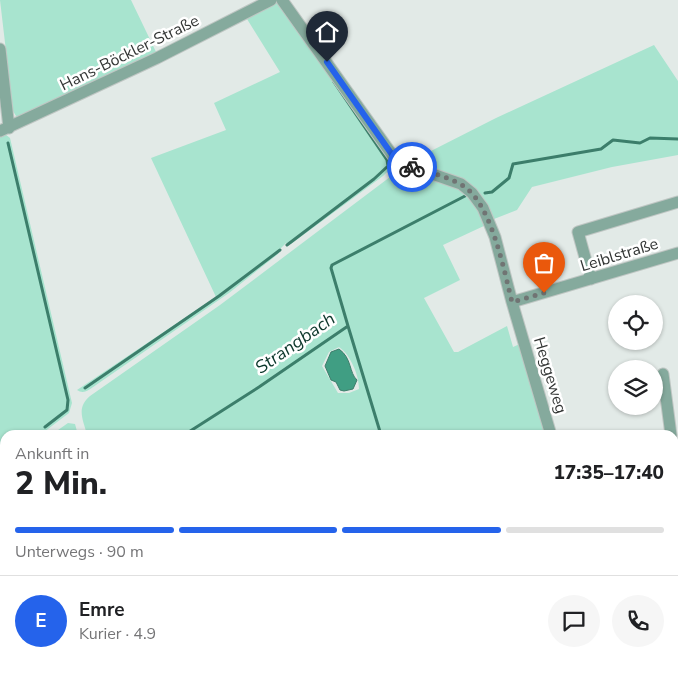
<!DOCTYPE html>
<html lang="de">
<meta charset="utf-8">
<style>
body{margin:0;font-family:"Nunito Sans",sans-serif;background:#f6f6f6;color:#202124;height:100vh;display:flex;flex-direction:column;font-size:19px;white-space:nowrap}
*{box-sizing:border-box;margin:0}
p{font-size:16px;color:#757577}
.icon{flex:none;width:28px;height:28px;fill:none;stroke:currentColor;stroke-width:2;stroke-linecap:round;stroke-linejoin:round}
.map{position:relative;flex:1;overflow:hidden}
.details{position:absolute;left:0px;top:430px;width:679px;height:245px;display:flex;flex-direction:column;background:#fff;border-radius:15px 15px 0 0;box-shadow:0 1px 4px #0004}
.details>*{flex:none}
.buttons{position:absolute;left:608px;top:295px;display:grid;gap:10px}
.buttons a{display:grid;place-items:center;width:55px;height:55px;border-radius:50%;background:#fff;box-shadow:0 1px 4px #0004;font-size:25px}
.pin{position:absolute;display:grid;place-items:center;width:42px;height:42px;color:#fff;margin:-51px -21px;border-radius:50% 50% 50% 0;rotate:-45deg;box-shadow:0 0 5px #0007}
.pin .icon{rotate:45deg}
.courier{position:absolute;display:grid;place-items:center;width:50px;height:50px;margin:-25px;border:4px solid #2563eb;border-radius:50%;background:#fff;color:#222;box-shadow:0 1px 6px #0007}
.summary em{font-style:normal;font-weight:800}
.summary div{display:flex;flex-direction:column-reverse}
.summary{display:flex;align-items:center;justify-content:space-between;height:85px;padding:0 15px}
h1{font-size:32px;font-weight:800;line-height:38px}
.bar{display:grid;grid-template-columns:repeat(4,1fr);gap:8px 5px;align-content:center;height:60px;padding:0 15px}
.bar i{height:6px;border-radius:4px;background:#e0e0e0}
.bar .selected{background:#2563eb}
.bar p{grid-column:span 4}
.line{display:flex;align-items:center;gap:12px;padding:0 15px;border-top:1px solid #e0e0e0}
.line div{flex:1}
.round{display:grid;place-items:center;flex:none;width:52px;height:52px;border-radius:26px;background:#f6f6f6}
.map>svg:first-child{display:block}
.green{fill:#a8e4cf;fill-rule:evenodd}
.water{fill:#409e83;stroke:#3c7e6b}
.lines{fill:none;stroke-linecap:round;stroke-linejoin:round}
.stream{stroke:#3c7e6b;stroke-width:3}
.minor-casing{stroke:#bfc6c3;stroke-width:13}
.minor{stroke:#85aa9d;stroke-width:11}
.done{stroke:#707473;stroke-width:5;stroke-dasharray:0 9}
.route{stroke:#2563eb;stroke-width:6}
.labels{text-anchor:middle;stroke-width:5;stroke-linejoin:round;paint-order:stroke}
.street-label{font-size:16px;fill:#323534;stroke:#fff}
.water-label{font-size:18px;font-style:italic;fill:#0d382c;stroke:#fff}
</style>
<div class="map">
<svg width="678" height="675" viewBox="0 0 678 675">
<rect width="100%" height="100%" fill="#e2eae7"/>
<path class="green" d="M 0,0 L 131,0 L 157,54 L 21,116 L 16,116 L 13,111 Z
M 275,2 L 278,2 L 393,161 L 392,167 L 383,176 L 291,244 L 286,243 L 280,249 L 280,251 L 278,254 L 229,293 L 96,385 C 90,389 84,395 77,390 L 216,297 L 151,158 L 226,130 L 214,103 L 280,72 L 247,19 Z
M 654,45 L 678,81 L 678,155 L 612,167 L 532,187 L 517,210 L 494,219 L 474,191 L 413,163 L 427,153 L 496,118 Z
M 5,134 L 10,138 L 72,403 L 69,413 L 40,435 L 5,435 L 5,462 L 0,465 L 0,136 Z
M 402,168 L 456,184 L 474,198 L 486,225 L 443,245 L 460,280 L 424,298 L 454,352 L 458,352 L 507,326 L 513,347 L 522,343 L 549,435 L 87,435 C 83,419 76,408 90,396 L 220,305 ZM 339,347 C 351,355 359,376 359,389 L 349,393 L 338,393 L 322,366 L 329,352 Z
M 68,423 L 75,424 L 78,435 L 51,435 Z
M 5,470 L 5,552 L 0,557 L 0,473 Z
M 5,556 L 5,648 L 0,640 L 0,561 Z
M 18,670 L 71,670 L 55,675 L 21,675 Z"/>
<path class="water" d="M 339,349 C 352,358 349,373 357,380 L 353,389 L 344,391 L 340,390 L 336,382 L 331,380 L 325,366 L 331,352 Z"/>
<g class="lines">
<path class="stream" d="M 8,143 L 68,400 L 67,410 L 45,427
M 485,193 L 492,192 L 509,178 L 513,164 L 601,149 L 613,140 L 640,143 L 650,138 L 678,139
M 287,245 L 374,179 L 388,166 L 387,160 L 334,82
M 348,326 L 381,435
M 85,388 L 219,296 L 280,250
M 36,435 L 40,432
M 184,435 L 259,387 L 348,326 L 331,268 L 332,265 L 465,196
M 0,462 L 5,458
M 0,558 L 5,553
M 449,670 L 451,675"/>
<g class="minor-casing">
<path id="minor" d="M 282,0 L 393,156 L 401,163 L 461,184 L 472,193 L 483,208 L 495,237 L 512,302 L 551,435
M 0,49 L 9,128
M 0,131 L 157,58 L 271,0
M 591,279 L 578,232 L 678,202
M 512,302 L 678,253
M 663,374 L 671,435
M 674,455 L 678,486
M 674,536 L 678,534
M 148,670 L 149,675
M 641,670 L 642,675
M 235,675 L 250,670"/>
</g>
<use href="#minor" class="minor"/>
</g>
<g class="lines">
<path class="done" d="M 412,167 C 428,172 445,176 460,184 C 491,199 504,271 512,302 L 544,293"/>
<path class="route" d="M 327,62 L 393,156 L 401,163 L 412,167"/>
</g>
<g class="labels">
<g class="street-label">
<text transform="translate(129 52) rotate(-26)" y="6">Hans-Böckler-Straße</text>
<text transform="translate(619 254) rotate(-17)" y="6">Leiblstraße</text>
<text transform="translate(551 375) rotate(73)" y="6">Heggeweg</text>
</g>
<g class="water-label">
<text transform="translate(295 343) rotate(-35)" y="6">Strangbach</text>
</g>
</g>
</svg>
<div class="buttons">
<a><svg class="icon" aria-label="locate" viewBox="0 0 24 24"><circle cx="12" cy="12" r="6"/><path d="M12 2v4M12 18v4M2 12h4M18 12h4"/></svg></a>
<a><svg class="icon" aria-label="layers" viewBox="0 0 24 24"><path d="M12 4l9 5-9 5-9-5zM3 14l9 5 9-5"/></svg></a>
</div>
<div class="pin" style="left:544px;top:293px;background:#ea580c"><svg class="icon" aria-label="bag" viewBox="0 0 24 24"><path d="M5 8h14l-1 12H6zM9 8a3 3 0 0 1 6 0"/></svg></div>
<div class="pin" style="left:327px;top:62px;background:#1f2937"><svg class="icon" aria-label="home" viewBox="0 0 24 24"><path d="M3 11l9-7 9 7M6 9v11h12V9"/></svg></div>
<div class="courier" style="left:412px;top:167px"><svg class="icon" aria-label="bike" viewBox="0 0 24 24"><circle cx="6" cy="16" r="4"/><circle cx="18" cy="16" r="4"/><path d="M6 16l4-8h5l3 8M10 8l3 8H6M13 5h3"/></svg></div>
<section class="details">
<div class="summary"><div><h1>2 Min.</h1><p>Ankunft in</p></div><em>17:35–17:40</em></div>
<div class="bar"><i class="selected"></i><i class="selected"></i><i class="selected"></i><i></i><p>Unterwegs · 90 m</p></div>
<div class="line" style="height:90px"><b class="round" style="background:#2563eb;color:#fff">E</b><div><b>Emre</b><p>Kurier · 4.9</p></div><a class="round"><svg class="icon" aria-label="chat" viewBox="0 0 24 24"><path d="M4 5h16v11H9l-5 4z"/></svg></a><a class="round"><svg class="icon" aria-label="phone" viewBox="0 0 24 24"><path d="M5 4h4l2 5-3 2q2 4 5 5l2-3 5 2v4C11 20 4 13 5 4z"/></svg></a></div>
</section>
</div>
